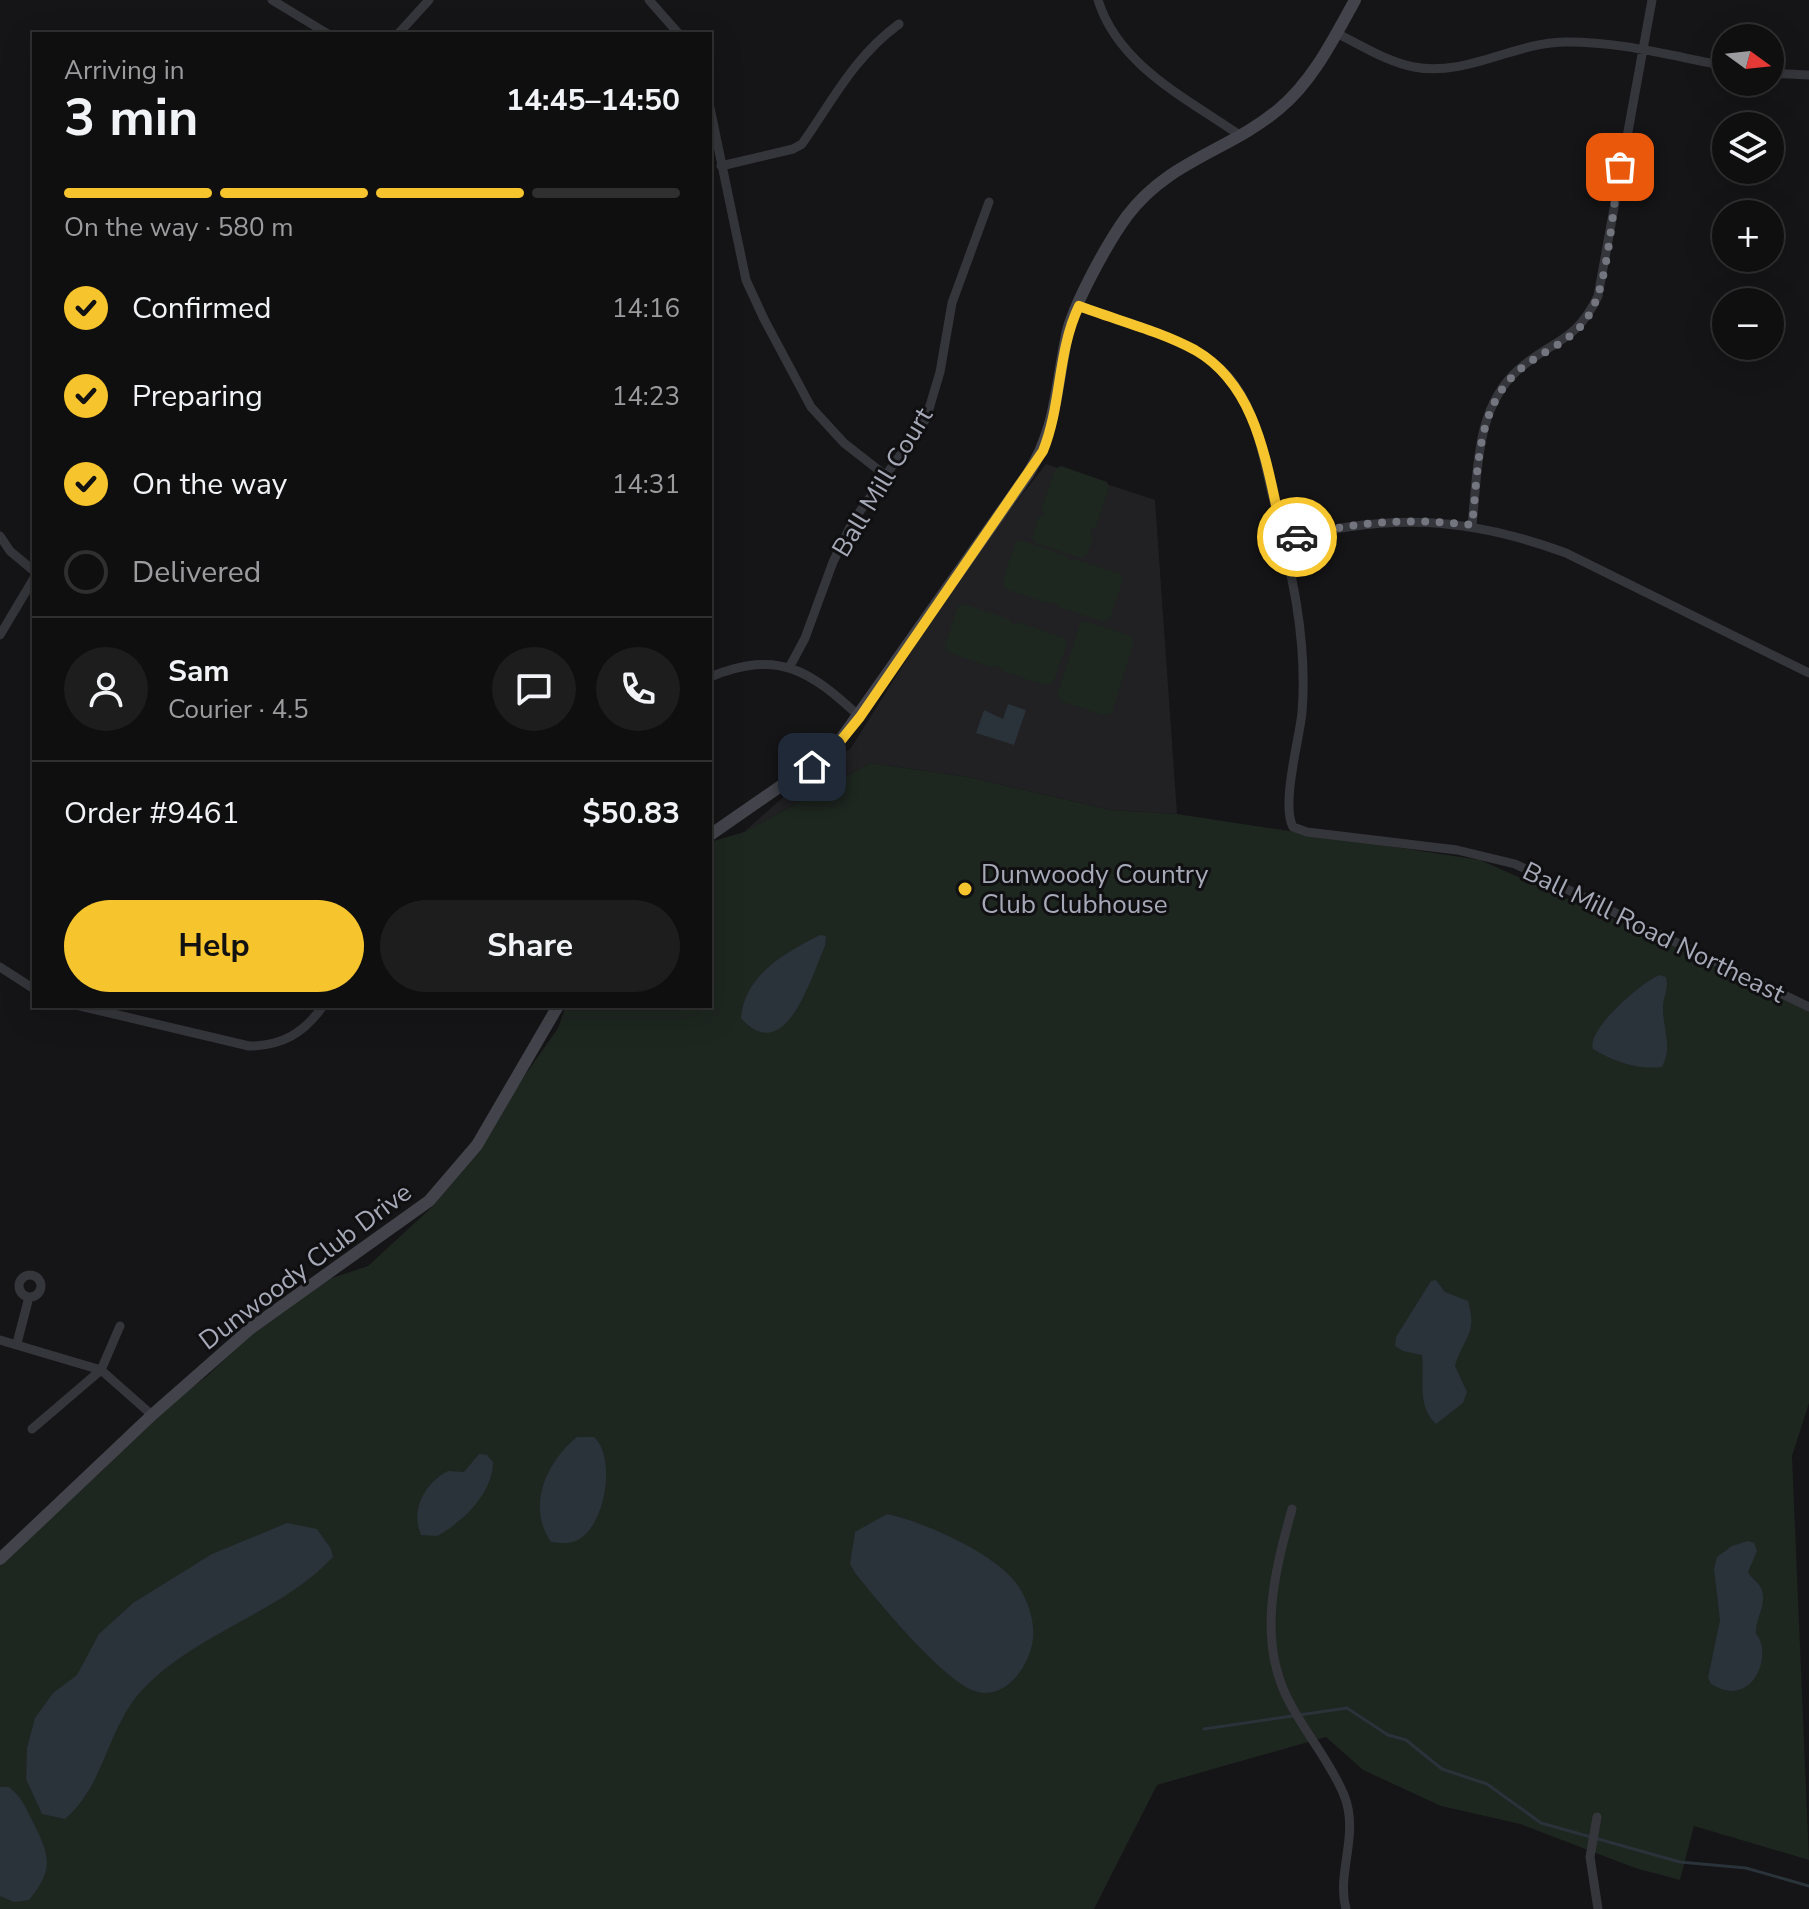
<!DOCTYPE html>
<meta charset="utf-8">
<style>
body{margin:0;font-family:"Nunito Sans",sans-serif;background:#1e1d1e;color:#f1f3f6;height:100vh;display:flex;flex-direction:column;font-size:30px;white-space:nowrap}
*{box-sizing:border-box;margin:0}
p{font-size:26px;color:#9c9c9f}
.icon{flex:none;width:44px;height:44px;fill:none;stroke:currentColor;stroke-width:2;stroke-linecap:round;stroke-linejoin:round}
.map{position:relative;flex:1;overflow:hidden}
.side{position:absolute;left:32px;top:32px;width:680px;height:976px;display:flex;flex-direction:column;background:#100f10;border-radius:0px;box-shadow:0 8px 32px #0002,0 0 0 2px #302f30}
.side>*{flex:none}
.needle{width:52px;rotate:105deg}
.fabs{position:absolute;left:1712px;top:24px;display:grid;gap:16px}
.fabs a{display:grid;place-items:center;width:72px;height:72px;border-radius:50%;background:#100f10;box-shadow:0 8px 32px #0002,0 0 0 2px #302f30;font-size:40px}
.pin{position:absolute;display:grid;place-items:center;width:68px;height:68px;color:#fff;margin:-34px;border-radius:16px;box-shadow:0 4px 12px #0006}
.courier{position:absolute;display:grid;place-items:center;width:80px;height:80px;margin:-40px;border:6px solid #f6c52d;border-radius:50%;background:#fff;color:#222;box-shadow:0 2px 10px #0007}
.headline em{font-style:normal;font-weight:700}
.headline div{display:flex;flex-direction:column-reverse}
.headline{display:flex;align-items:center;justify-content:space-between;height:136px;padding:0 32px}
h1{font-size:52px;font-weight:700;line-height:60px}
.bar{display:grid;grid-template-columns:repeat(4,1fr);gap:12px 8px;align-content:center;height:96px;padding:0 32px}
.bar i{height:10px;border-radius:6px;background:#302f30}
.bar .selected{background:#f6c52d}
.bar p{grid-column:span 4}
.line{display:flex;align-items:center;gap:20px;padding:0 32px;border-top:2px solid #302f30}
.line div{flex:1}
.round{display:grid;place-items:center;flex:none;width:84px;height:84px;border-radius:42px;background:#1e1d1e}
ol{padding:0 32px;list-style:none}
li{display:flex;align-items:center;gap:24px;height:88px}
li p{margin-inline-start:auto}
li .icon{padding:8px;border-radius:50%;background:#f6c52d;color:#111;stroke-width:4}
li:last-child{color:#9c9c9f}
li i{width:44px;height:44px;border:4px solid #302f30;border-radius:50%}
.action{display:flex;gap:16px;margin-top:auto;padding:16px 32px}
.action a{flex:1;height:92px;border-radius:48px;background:#f6c52d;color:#111;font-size:32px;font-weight:700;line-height:92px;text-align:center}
.action a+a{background:#1e1d1e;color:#f1f3f6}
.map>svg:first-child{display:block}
.built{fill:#212023}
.green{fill:#1e2620}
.water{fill:#2a323a}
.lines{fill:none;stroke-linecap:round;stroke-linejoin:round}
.stream{stroke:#2a323a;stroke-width:3}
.street{stroke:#35363b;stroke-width:9}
.secondary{stroke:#43444b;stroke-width:12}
.done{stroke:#73757f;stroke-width:8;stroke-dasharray:0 14.4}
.route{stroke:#f6c52d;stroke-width:10}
.poi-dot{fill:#f6c52d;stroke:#100f11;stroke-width:3}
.labels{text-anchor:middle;stroke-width:6;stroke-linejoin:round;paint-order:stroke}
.street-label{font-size:26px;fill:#a6a9b7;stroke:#100f11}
.poi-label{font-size:26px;fill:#a6a9b7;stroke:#100f11;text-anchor:start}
</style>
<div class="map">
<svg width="1809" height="1909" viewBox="0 0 1809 1909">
<rect width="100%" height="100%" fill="#151416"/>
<path class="built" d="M 1046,464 L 1155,500 L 1177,814 L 1111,810 L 968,777 L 870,763 L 744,832 L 799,783 L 851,748 L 960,574 Z"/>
<path class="green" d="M 1061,466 L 1107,482 L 1109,488 L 1096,527 L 1090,531 L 1093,537 L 1087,555 L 1081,558 L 1035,543 L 1032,538 L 1038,518 L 1044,515 L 1041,510 L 1055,469 Z
M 1021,540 L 1067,556 L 1069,561 L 1075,559 L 1121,574 L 1123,580 L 1110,619 L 1104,622 L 1058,607 L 1055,602 L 1050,604 L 1005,589 L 1002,583 L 1015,543 Z
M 964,604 L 1009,619 L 1012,625 L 1019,622 L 1064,638 L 1067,644 L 1053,683 L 1047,686 L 1002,671 L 998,665 L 993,668 L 947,652 L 944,647 L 958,606 Z
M 1086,621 L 1132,636 L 1134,642 L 1112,713 L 1106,716 L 1060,701 L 1057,695 L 1080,623 Z
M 870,763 L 968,777 L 1111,810 L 1177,814 L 1480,860 L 1809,1005 L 1809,1403 L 1792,1456 L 1809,1860 L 1694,1826 L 1680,1880 L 1635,1868 L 1520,1824 L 1441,1806 L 1363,1770 L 1326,1737 L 1157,1785 L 1094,1909 L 0,1909 L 0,1560 L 104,1469 L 135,1428 L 206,1377 L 299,1289 L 368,1266 L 433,1206 L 558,1028 L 566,1006 L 710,1006 L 710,842 L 744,832 Z"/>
<path class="water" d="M 1008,704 L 1026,710 L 1014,745 L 976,733 L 984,710 L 1003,719 Z
M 820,935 L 826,936 L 825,946 C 812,974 786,1069 741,1018 C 745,974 785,953 820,935 Z
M 1659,975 L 1666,977 C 1669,990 1663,996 1663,1009 C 1663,1030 1673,1046 1662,1067 C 1638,1070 1612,1061 1593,1049 C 1586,1030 1641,983 1659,975 Z
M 1436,1280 L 1445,1292 L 1468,1301 C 1478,1335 1463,1338 1455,1366 L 1467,1392 L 1463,1403 L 1436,1424 C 1416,1406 1425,1379 1422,1355 L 1403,1351 L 1395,1346 L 1396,1337 L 1431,1281 Z
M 577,1437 L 594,1437 C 616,1457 606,1521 581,1538 C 572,1545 561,1543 551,1542 C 526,1506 547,1461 577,1437 Z
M 479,1454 L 487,1455 L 493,1462 C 493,1493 463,1522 437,1536 L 421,1535 C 410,1510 425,1483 448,1471 L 464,1472 Z
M 887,1514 C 924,1522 998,1554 1019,1587 C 1028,1601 1035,1622 1033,1639 C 1030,1665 1007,1699 978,1692 C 945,1684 878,1601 855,1573 L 850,1564 L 855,1532 Z
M 287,1523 L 317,1529 L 331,1549 L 333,1557 C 283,1611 203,1630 147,1685 C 107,1723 107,1783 65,1819 L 42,1814 L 26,1779 L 27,1748 L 35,1718 L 53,1693 L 77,1675 L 99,1634 L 133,1603 L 212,1554 Z
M 1748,1541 L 1754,1543 L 1757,1551 L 1748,1572 C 1752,1579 1757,1581 1761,1588 C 1768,1604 1755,1618 1756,1634 C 1773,1651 1755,1711 1711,1684 L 1708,1678 L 1720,1620 L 1714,1569 L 1717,1557 L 1732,1546 Z
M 0,1787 L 9,1787 C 23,1798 26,1809 34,1824 C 50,1856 54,1870 29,1900 L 14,1902 L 0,1896 Z"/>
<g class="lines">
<path class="stream" d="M 1204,1729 L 1347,1708 L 1388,1735 L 1406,1740 L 1442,1769 L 1487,1784 L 1541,1823 L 1680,1862 L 1746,1868 L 1809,1886"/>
<path class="street" d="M 272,0 L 328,34
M 649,0 L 679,34
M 1098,0 C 1118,65 1186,98 1238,134
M 1336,33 C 1361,45 1387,62 1414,67 C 1465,77 1513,43 1564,42 C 1618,41 1672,56 1726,66
M 398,34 L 429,0
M 1770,73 L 1809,75
M 710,108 L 746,280 L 764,319 L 811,407 L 844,443 L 885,475
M 721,166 L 793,149 L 802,144 C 833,100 854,57 899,24
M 1079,306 C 1122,322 1176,334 1213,362 C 1255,394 1261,450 1273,498 C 1291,570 1308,638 1302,713 C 1299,740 1281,805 1293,827 L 1307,832 L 1457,850 L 1515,864 L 1809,1007
M 1472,525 C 1478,472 1475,408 1518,370 C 1553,339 1575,344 1598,296 L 1652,0
M 0,536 L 10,551 L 34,571
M 1284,540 C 1387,513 1466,516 1566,553 L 1809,673
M 0,635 L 34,578
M 790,666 L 805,638 L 833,562 L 853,521 L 926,419 L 940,372 L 952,303 L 989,202
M 710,677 C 779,649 809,670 860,717
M 0,967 L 34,989
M 80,1006 L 249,1046 C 282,1046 304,1033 323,1006
M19 1286a11 11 0 1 1 22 0a11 11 0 1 1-22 0Z
M 0,1340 L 101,1370 L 152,1415
M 17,1343 L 29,1297
M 32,1429 L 101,1370 L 120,1326
M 1292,1509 C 1274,1574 1256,1643 1291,1705 C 1307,1735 1331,1763 1344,1795 C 1360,1835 1336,1872 1346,1909
M 1597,1817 L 1590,1857 L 1598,1909"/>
<path class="secondary" d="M 710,835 L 834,749 L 1028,474 C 1057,428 1056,387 1067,335 C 1073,305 1108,242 1127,216 C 1169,160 1229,151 1279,109 C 1313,81 1334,38 1355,0
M 0,1559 L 152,1415 L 251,1328 L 429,1201 L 477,1145 L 558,1006"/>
</g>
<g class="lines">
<path class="done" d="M 1297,537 C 1356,521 1412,518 1472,525 C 1479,468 1475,401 1527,364 C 1549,348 1574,340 1589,315 C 1609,283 1612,207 1620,167"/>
<path class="route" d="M 812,767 L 834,749 L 860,717 L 1043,451 C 1062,404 1057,352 1079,306 C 1116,320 1160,331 1195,350 C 1261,388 1267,473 1284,540 L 1297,537"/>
</g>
<circle class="poi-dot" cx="965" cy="889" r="8"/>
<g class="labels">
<g class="street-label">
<text transform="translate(882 482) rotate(-59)" y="9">Ball Mill Court</text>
<text transform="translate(1654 932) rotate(26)" y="9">Ball Mill Road Northeast</text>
<text transform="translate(305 1266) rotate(-37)" y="9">Dunwoody Club Drive</text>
</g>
<g class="poi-label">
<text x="981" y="883">Dunwoody Country<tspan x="981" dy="30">Club Clubhouse</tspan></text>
</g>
</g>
</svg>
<div class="fabs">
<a><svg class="needle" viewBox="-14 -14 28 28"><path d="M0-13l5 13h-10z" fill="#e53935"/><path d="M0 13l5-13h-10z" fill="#9c9c9f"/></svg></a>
<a><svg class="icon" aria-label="layers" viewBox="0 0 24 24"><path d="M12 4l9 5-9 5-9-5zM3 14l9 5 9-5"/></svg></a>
<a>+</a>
<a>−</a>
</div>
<div class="pin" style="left:1620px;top:167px;background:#ea580c"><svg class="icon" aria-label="bag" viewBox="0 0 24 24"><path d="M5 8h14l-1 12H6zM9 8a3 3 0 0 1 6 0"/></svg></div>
<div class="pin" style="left:812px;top:767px;background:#1f2937"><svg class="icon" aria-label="home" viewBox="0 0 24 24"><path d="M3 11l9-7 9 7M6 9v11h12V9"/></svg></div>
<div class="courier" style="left:1297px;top:537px"><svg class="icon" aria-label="car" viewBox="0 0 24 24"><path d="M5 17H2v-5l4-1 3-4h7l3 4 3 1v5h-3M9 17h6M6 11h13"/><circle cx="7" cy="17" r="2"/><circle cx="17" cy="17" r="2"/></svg></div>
<section class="side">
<div class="headline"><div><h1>3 min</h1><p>Arriving in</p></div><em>14:45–14:50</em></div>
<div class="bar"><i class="selected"></i><i class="selected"></i><i class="selected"></i><i></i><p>On the way · 580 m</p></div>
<ol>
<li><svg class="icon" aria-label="check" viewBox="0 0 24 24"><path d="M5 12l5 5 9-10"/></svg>Confirmed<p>14:16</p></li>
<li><svg class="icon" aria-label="check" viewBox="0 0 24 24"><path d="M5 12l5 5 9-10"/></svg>Preparing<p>14:23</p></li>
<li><svg class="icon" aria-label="check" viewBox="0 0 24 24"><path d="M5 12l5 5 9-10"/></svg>On the way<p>14:31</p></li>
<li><i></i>Delivered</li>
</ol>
<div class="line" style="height:144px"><a class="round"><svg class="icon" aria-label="person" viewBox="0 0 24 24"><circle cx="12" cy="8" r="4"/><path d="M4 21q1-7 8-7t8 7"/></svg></a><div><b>Sam</b><p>Courier · 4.5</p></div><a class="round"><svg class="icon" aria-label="chat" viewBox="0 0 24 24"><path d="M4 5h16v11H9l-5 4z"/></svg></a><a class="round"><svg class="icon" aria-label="phone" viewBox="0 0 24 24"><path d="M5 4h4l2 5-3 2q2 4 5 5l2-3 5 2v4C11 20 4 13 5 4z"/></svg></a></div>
<div class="line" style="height:104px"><div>Order #9461</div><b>$50.83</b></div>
<div class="action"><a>Help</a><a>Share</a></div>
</section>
</div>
